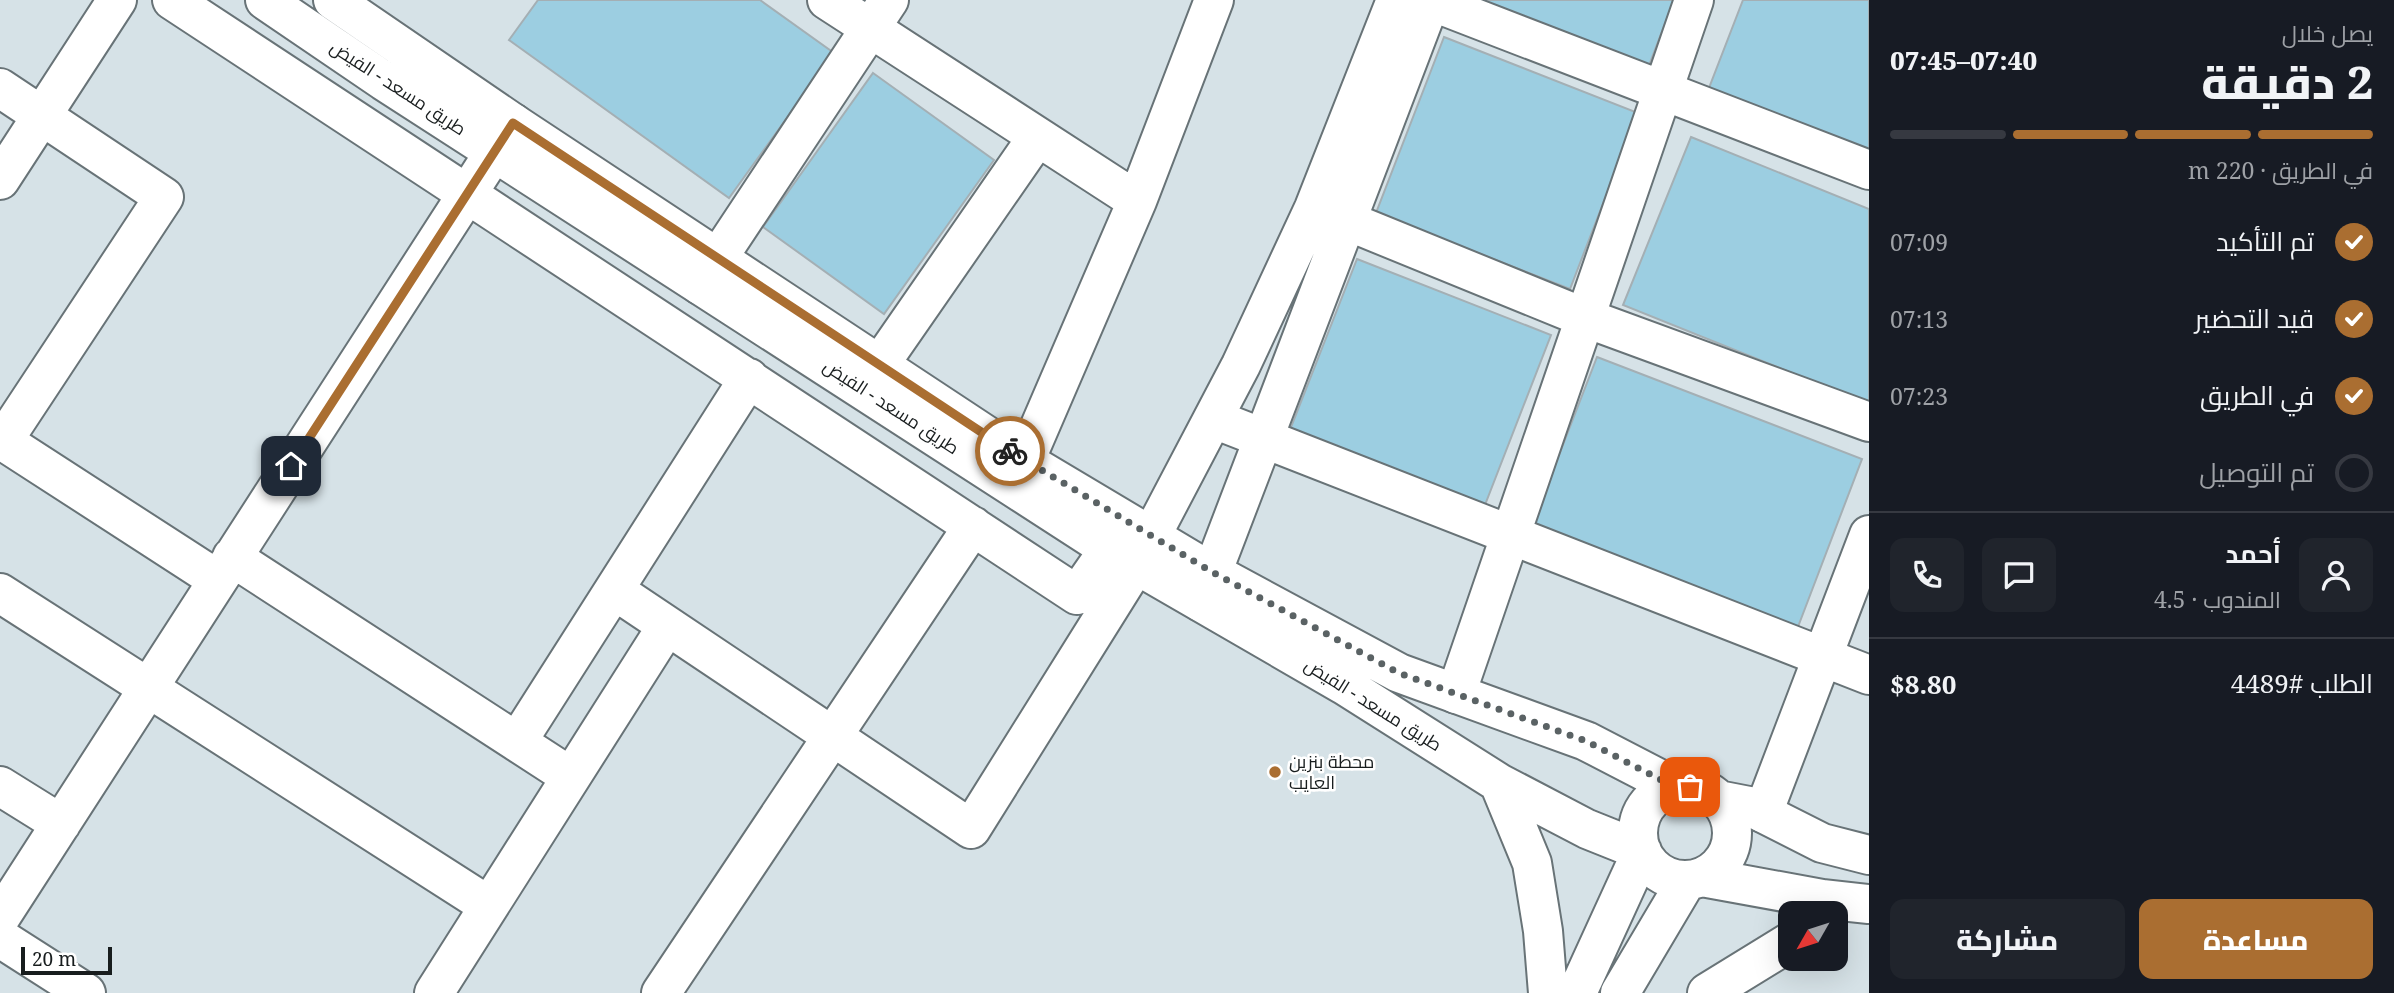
<!DOCTYPE html>
<html lang="ar">
<meta charset="utf-8">
<style>
body{margin:0;font-family:"Noto Serif",Cairo,serif;background:#20242c;color:#f1f3f6;direction:rtl;height:100vh;display:flex;flex-direction:column;font-size:26px;white-space:nowrap}
*{box-sizing:border-box;margin:0}
p{font-size:23px;color:#9ea1a6}
.icon{flex:none;width:38px;height:38px;fill:none;stroke:currentColor;stroke-width:2;stroke-linecap:round;stroke-linejoin:round}
.map{position:relative;flex:1;overflow:hidden;direction:ltr}
.panel{display:flex;flex-direction:column;background:#171b24;width:525px}
.panel>*{flex:none}
.needle{width:46px;rotate:231deg}
.tools{position:absolute;left:1778px;top:901px;display:grid;gap:14px}
.tools a{display:grid;place-items:center;width:70px;height:70px;border-radius:14px;background:#171b24;box-shadow:0 7px 28px #0002;font-size:35px}
.scale{position:absolute;left:21px;bottom:18px;width:91px;box-sizing:border-box;padding-left:7px;border:4px solid #181d1e;border-top:0;font-size:19px;line-height:24px;white-space:nowrap;color:#181d1e;-webkit-text-stroke:5px #fff;paint-order:stroke}
.pin{position:absolute;display:grid;place-items:center;width:60px;height:60px;color:#fff;margin:-30px;border-radius:14px;box-shadow:0 4px 10px #0006}
.courier{position:absolute;display:grid;place-items:center;width:70px;height:70px;margin:-35px;border:5px solid #aa6e31;border-radius:50%;background:#fff;color:#222;box-shadow:0 2px 9px #0007}
.headline em{font-style:normal;font-weight:800}
.headline div{display:flex;flex-direction:column-reverse}
.headline{display:flex;align-items:center;justify-content:space-between;height:119px;padding:0 21px}
h1{font-size:46px;font-weight:800;line-height:52px}
.bar{display:grid;grid-template-columns:repeat(4,1fr);gap:10px 7px;align-content:center;height:84px;padding:0 21px}
.bar i{height:9px;border-radius:5px;background:#363941}
.bar .on{background:#aa6e31}
.bar p{grid-column:span 4}
.line{display:flex;align-items:center;gap:18px;padding:0 21px;border-top:2px solid #363941}
.line div{flex:1}
.round{display:grid;place-items:center;flex:none;width:74px;height:74px;border-radius:14px;background:#20242c}
ol{padding:0 21px;list-style:none}
li{display:flex;align-items:center;gap:21px;height:77px}
li p{margin-inline-start:auto}
li .icon{padding:7px;border-radius:50%;background:#aa6e31;color:#fff;stroke-width:4}
li:last-child{color:#9ea1a6}
li i{width:38px;height:38px;border:4px solid #363941;border-radius:50%}
.button{display:flex;gap:14px;margin-top:auto;padding:14px 21px}
.button a{flex:1;height:80px;border-radius:14px;background:#aa6e31;color:#fff;font-size:28px;font-weight:800;line-height:80px;text-align:center}
.button a+a{background:#20242c;color:#f1f3f6}
main{display:flex;flex:1;min-height:0}
.map>svg:first-child{display:block}
.building{fill:#9ccee1;stroke:#a4afb4;stroke-width:2}
.lines{fill:none;stroke-linecap:round;stroke-linejoin:round}
.minor-casing{stroke:#687377;stroke-width:42}
.major-casing{stroke:#687377;stroke-width:42}
.minor{stroke:#fff;stroke-width:38}
.major{stroke:#fff;stroke-width:38}
.done{stroke:#5a6264;stroke-width:7;stroke-dasharray:0 12.6}
.route{stroke:#aa6e31;stroke-width:9}
.poi-dot{fill:#aa6e31;stroke:#fff;stroke-width:2.5}
.labels{text-anchor:middle;stroke-width:5;stroke-linejoin:round;paint-order:stroke}
.street-label{font-size:18px;fill:#181d1e;stroke:#fff}
.poi-label{font-size:18px;fill:#181d1e;stroke:#fff;text-anchor:start}
</style>
<main>
<section class="panel">
<div class="headline"><div><h1>2 دقيقة</h1><p>يصل خلال</p></div><em>07:40–07:45</em></div>
<div class="bar"><i class="on"></i><i class="on"></i><i class="on"></i><i></i><p>في الطريق · 220 m</p></div>
<ol>
<li><svg class="icon" aria-label="check" viewBox="0 0 24 24"><path d="M5 12l5 5 9-10"/></svg>تم التأكيد<p>07:09</p></li>
<li><svg class="icon" aria-label="check" viewBox="0 0 24 24"><path d="M5 12l5 5 9-10"/></svg>قيد التحضير<p>07:13</p></li>
<li><svg class="icon" aria-label="check" viewBox="0 0 24 24"><path d="M5 12l5 5 9-10"/></svg>في الطريق<p>07:23</p></li>
<li><i></i>تم التوصيل</li>
</ol>
<div class="line" style="height:126px"><a class="round"><svg class="icon" aria-label="person" viewBox="0 0 24 24"><circle cx="12" cy="8" r="4"/><path d="M4 21q1-7 8-7t8 7"/></svg></a><div><b>أحمد</b><p>المندوب · 4.5</p></div><a class="round"><svg class="icon" aria-label="chat" viewBox="0 0 24 24"><path d="M4 5h16v11H9l-5 4z"/></svg></a><a class="round"><svg class="icon" aria-label="phone" viewBox="0 0 24 24"><path d="M5 4h4l2 5-3 2q2 4 5 5l2-3 5 2v4C11 20 4 13 5 4z"/></svg></a></div>
<div class="line" style="height:91px"><div>الطلب #4489</div><b>$8.80</b></div>
<div class="button"><a>مساعدة</a><a>مشاركة</a></div>
</section>
<div class="map">
<svg width="1869" height="993" viewBox="0 0 1869 993">
<rect width="100%" height="100%" fill="#d6e2e7"/>
<path class="building" d="M 538,0 L 760,0 L 834,53 L 729,198 L 509,40 Z
M 1475,0 L 1674,0 L 1648,68 Z
M 1743,0 L 1869,0 L 1869,150 L 1709,88 Z
M 1444,37 L 1638,113 L 1570,289 L 1376,213 Z
M 873,73 L 994,160 L 884,314 L 763,227 Z
M 1691,137 L 1869,209 L 1869,404 L 1623,305 Z
M 1357,259 L 1551,335 L 1483,510 L 1288,435 Z
M 1597,357 L 1862,459 L 1796,632 L 1530,530 Z"/>
<g class="lines">
<g class="minor-casing">
<path id="minor" d="M 172,0 L 1077,595 L 1109,549
M 827,0 L 1137,201 L 1025,461
M 1428,0 L 1869,170
M 0,88 L 164,197 L 3,441
M 0,180 L 117,0
M 1137,201 L 1214,0
M 1323,211 L 1583,317 L 1869,422
M 700,285 L 889,0
M 880,364 L 1036,139
M 1214,419 L 1869,675
M 0,439 L 218,580
M 232,557 L 571,777
M 614,590 L 971,829 L 1136,565 L 1241,365 L 1314,208 L 1396,0
M 0,593 L 489,906
M 1201,602 L 1431,0
M 1456,694 L 1694,0
M 517,742 L 749,378
M 0,786 L 61,824
M 1763,813 L 1869,535
M 0,918 L 513,123
M 0,938 L 86,993
M 434,993 L 667,626
M 661,993 L 973,526"/>
</g>
<g class="major-casing">
<path id="major" d="M 265,0 L 384,81 L 1109,549 L 1344,685 L 1499,783 L 1587,829 L 1642,851 L 1577,993
M 333,0 L 513,123 L 1025,461 L 1206,569 L 1399,673 L 1586,741 L 1675,787
M 1499,783 L 1532,863 L 1543,931 L 1548,993
M1638 833a47 47 0 1 1 94 0a47 47 0 1 1-94 0Z
M 1718,800 L 1749,806 L 1822,843 L 1869,855
M 1702,877 L 1822,899 L 1869,904
M 1620,993 L 1687,880
M 1707,993 L 1790,942"/>
</g>
<use href="#minor" class="minor"/>
<use href="#major" class="major"/>
</g>
<g class="lines">
<path class="done" d="M 1010,451 L 1212,572 L 1399,673 L 1586,741 L 1675,787 L 1690,787"/>
<path class="route" d="M 291,466 L 513,123 L 1010,451"/>
</g>
<circle class="poi-dot" cx="1275" cy="772" r="7"/>
<g class="labels">
<g class="street-label">
<text transform="translate(398 88) rotate(33)" y="6">طريق مسعد - الفيض</text>
<text transform="translate(891 407) rotate(33)" y="6">طريق مسعد - الفيض</text>
<text transform="translate(1373 705) rotate(32)" y="6">طريق مسعد - الفيض</text>
</g>
<g class="poi-label">
<text x="1289" y="768">محطة بنزين<tspan x="1289" dy="21">العايب</tspan></text>
</g>
</g>
</svg>
<div class="tools">
<a><svg class="needle" viewBox="-14 -14 28 28"><path d="M0-13l5 13h-10z" fill="#e53935"/><path d="M0 13l5-13h-10z" fill="#9ea1a6"/></svg></a>
</div>
<div class="scale">20 m</div>
<div class="pin" style="left:1690px;top:787px;background:#ea580c"><svg class="icon" aria-label="bag" viewBox="0 0 24 24"><path d="M5 8h14l-1 12H6zM9 8a3 3 0 0 1 6 0"/></svg></div>
<div class="pin" style="left:291px;top:466px;background:#1f2937"><svg class="icon" aria-label="home" viewBox="0 0 24 24"><path d="M3 11l9-7 9 7M6 9v11h12V9"/></svg></div>
<div class="courier" style="left:1010px;top:451px"><svg class="icon" aria-label="bike" viewBox="0 0 24 24"><circle cx="6" cy="16" r="4"/><circle cx="18" cy="16" r="4"/><path d="M6 16l4-8h5l3 8M10 8l3 8H6M13 5h3"/></svg></div>
</div>
</main>
